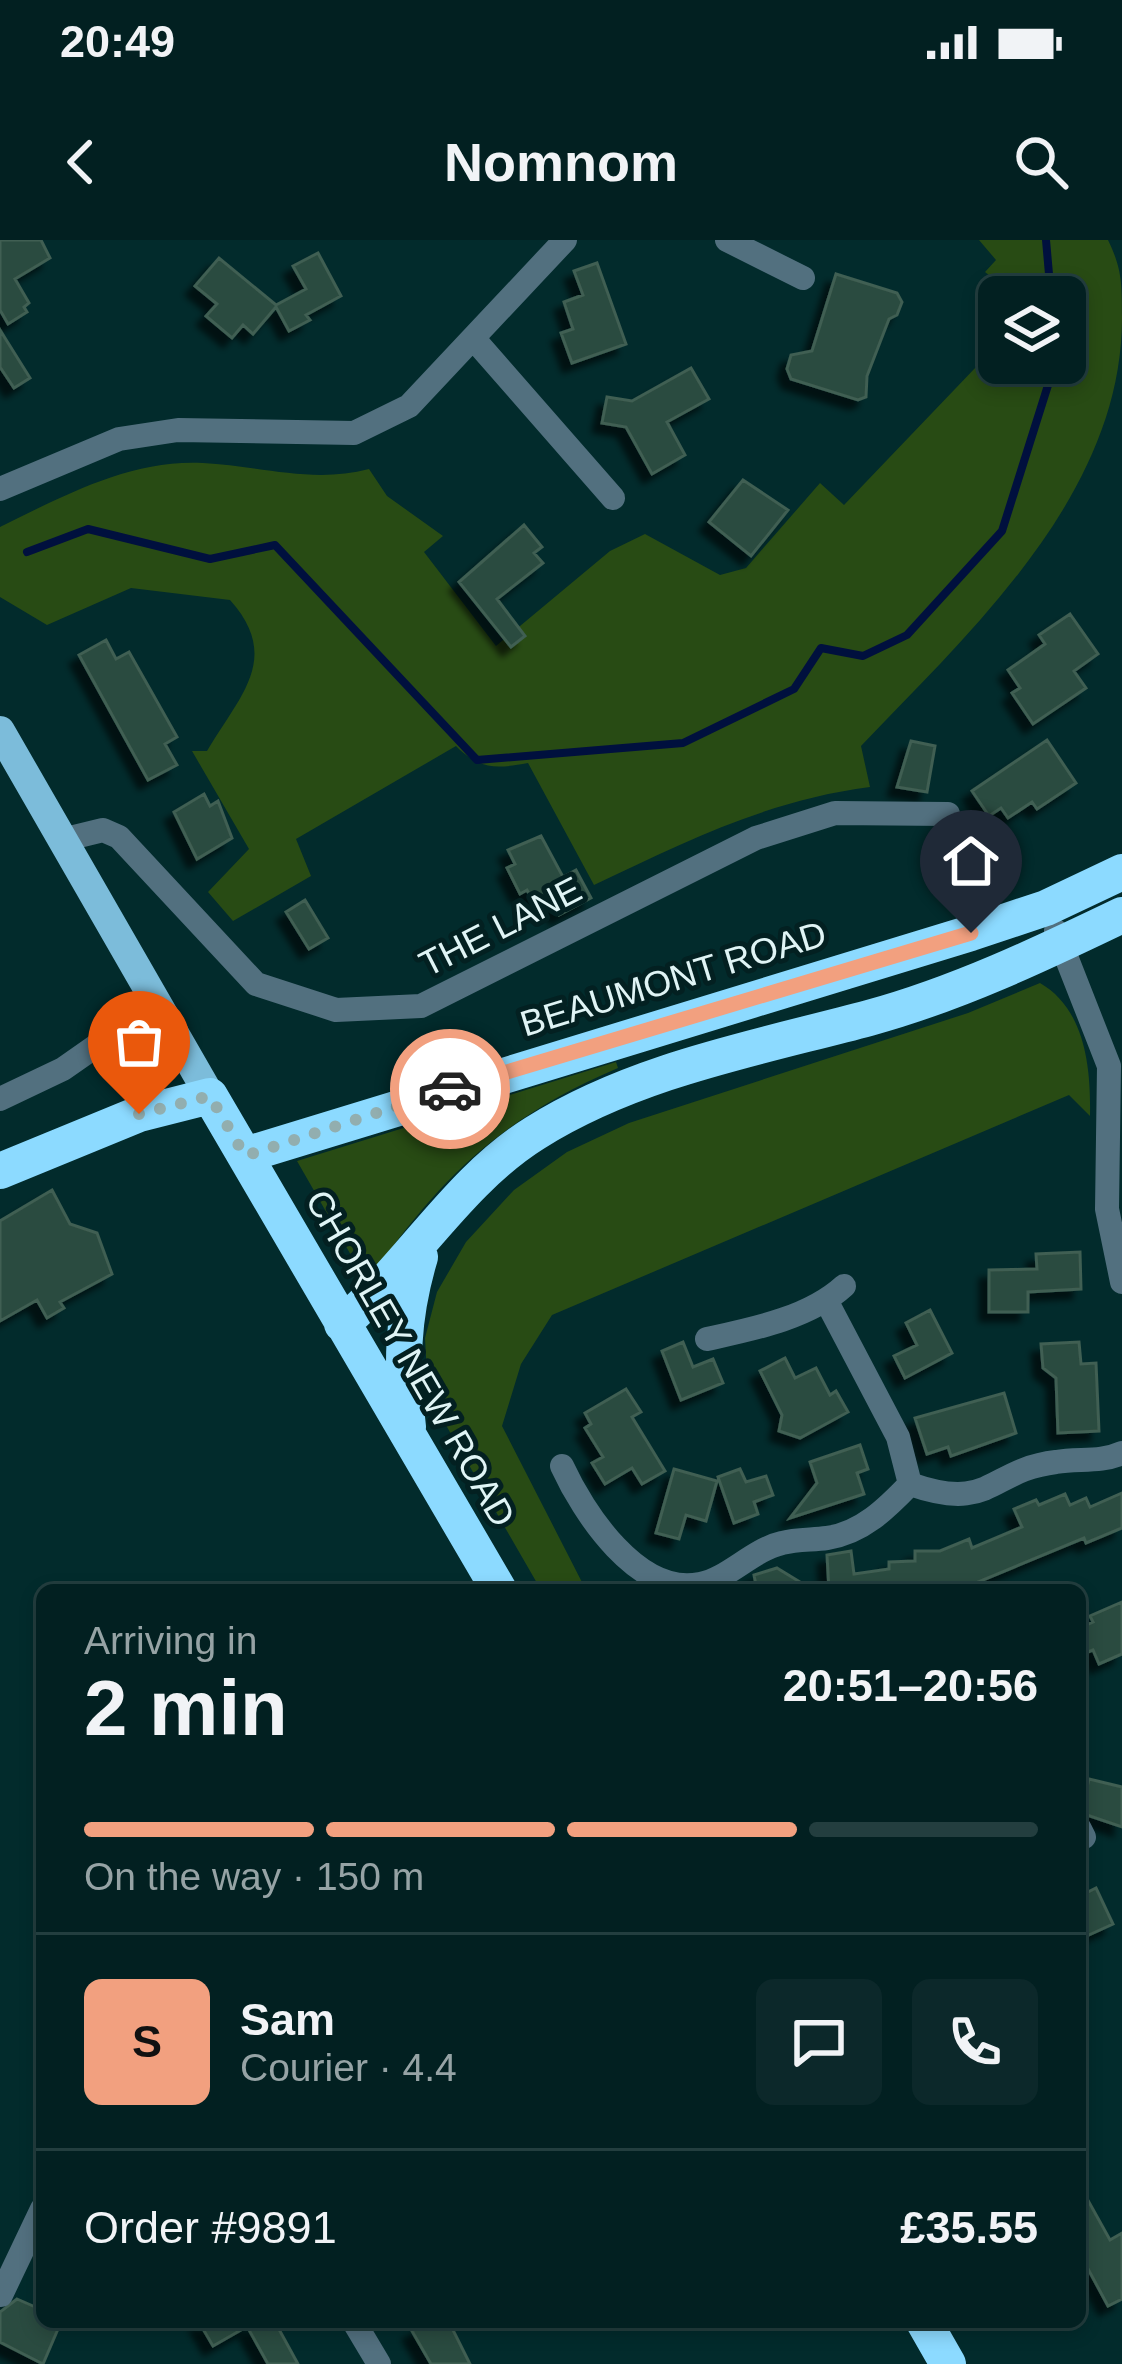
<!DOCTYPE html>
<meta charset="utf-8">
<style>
body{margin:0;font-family:Helvetica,sans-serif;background:#0c282a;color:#f1f3f6;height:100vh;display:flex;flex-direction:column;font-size:45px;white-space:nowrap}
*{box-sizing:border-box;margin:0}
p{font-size:39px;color:#96a3a5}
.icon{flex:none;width:66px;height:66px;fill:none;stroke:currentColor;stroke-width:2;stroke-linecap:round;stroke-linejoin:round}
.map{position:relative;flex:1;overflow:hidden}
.side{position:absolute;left:36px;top:1344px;width:1050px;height:744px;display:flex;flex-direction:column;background:#022021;border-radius:18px;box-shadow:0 6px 18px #0003,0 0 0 3px #233e3f}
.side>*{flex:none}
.fabs{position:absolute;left:978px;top:36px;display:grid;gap:24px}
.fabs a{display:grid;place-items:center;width:108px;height:108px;border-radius:18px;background:#022021;box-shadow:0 6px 18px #0003,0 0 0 3px #233e3f;font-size:60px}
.pin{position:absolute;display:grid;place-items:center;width:102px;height:102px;color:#fff;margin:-123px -51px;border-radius:50% 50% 50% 0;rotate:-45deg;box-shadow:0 0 12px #0007}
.pin .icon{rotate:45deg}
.courier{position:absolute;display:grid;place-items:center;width:120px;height:120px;margin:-60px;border:9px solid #f2a07f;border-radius:50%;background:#fff;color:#222;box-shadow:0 3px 15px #0007}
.headline em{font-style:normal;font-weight:700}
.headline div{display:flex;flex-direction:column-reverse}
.headline{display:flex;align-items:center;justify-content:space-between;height:204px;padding:0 48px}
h1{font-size:78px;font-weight:700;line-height:90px}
.bar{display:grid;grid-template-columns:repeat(4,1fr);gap:18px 12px;align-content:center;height:144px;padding:0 48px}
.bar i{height:15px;border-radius:9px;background:#233e3f}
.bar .active{background:#f2a07f}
.bar p{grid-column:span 4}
.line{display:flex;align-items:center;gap:30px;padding:0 48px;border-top:3px solid #233e3f}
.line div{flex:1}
.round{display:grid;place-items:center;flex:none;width:126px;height:126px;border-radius:18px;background:#0c282a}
.status{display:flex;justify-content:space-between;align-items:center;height:84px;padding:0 60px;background:#022021;direction:ltr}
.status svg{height:33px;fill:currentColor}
header{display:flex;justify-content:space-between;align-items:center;height:156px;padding:0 48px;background:#022021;font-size:54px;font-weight:700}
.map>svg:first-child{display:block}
.green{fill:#284b14}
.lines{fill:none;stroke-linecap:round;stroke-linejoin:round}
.stream{stroke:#00103e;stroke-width:8}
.building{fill:#2c4b3f;stroke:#3f5e52;stroke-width:3;filter:url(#shadow)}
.minor{stroke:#52707f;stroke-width:24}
.major{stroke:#7cbcda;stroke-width:30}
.highway{stroke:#8cdaff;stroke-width:36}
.done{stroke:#92aeaf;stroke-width:12;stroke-dasharray:0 21.6}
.route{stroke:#f2a07f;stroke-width:15}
.labels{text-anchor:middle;stroke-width:10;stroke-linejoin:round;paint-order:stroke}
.street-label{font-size:36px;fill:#e0f4f5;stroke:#032021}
</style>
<div class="status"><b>20:49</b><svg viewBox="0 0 49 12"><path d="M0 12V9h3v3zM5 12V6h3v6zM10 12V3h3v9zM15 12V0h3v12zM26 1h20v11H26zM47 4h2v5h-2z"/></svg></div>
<header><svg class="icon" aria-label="back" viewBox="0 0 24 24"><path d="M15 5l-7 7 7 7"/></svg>Nomnom<svg class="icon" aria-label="search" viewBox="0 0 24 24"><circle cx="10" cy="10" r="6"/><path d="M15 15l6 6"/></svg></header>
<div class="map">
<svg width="1122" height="2124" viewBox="0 0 1122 2124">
<defs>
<filter id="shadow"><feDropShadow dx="-9" dy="9" stdDeviation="3" flood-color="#0009"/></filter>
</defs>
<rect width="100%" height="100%" fill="#022b2c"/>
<path class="green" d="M 979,0 L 1108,0 C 1122,29 1122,43 1122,78 C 1122,253 973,389 861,506 L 870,547 C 769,560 686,601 594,645 L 528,523 C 496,529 480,530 456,506 L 296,599 L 311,636 L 233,681 L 208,652 L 249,609 L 192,511 L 207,511 C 240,455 282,418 230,360 L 131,348 L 47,385 L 0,357 L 0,287 C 63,256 131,219 203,223 C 260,226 313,244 369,229 L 387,256 L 443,296 L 424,312 L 496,406 L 610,311 L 645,294 L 720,335 L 746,328 L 820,243 L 844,265 L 977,126 L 999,91 L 999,123 L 1065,123 L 1065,57 L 1017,57 L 985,32 L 996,20 Z
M 1040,743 C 1085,769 1091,827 1090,876 L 1069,855 L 552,1075 L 521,1124 L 502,1186 L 586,1350 L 541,1350 L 428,1154 L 425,1098 L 437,1052 L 466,1002 L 514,950 L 567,912 L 629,883 L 968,773 Z
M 616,822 L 618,828 C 501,878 438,939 367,1043 L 297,921 Z"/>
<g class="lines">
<path class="stream" d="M 1046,0 L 1051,57
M 27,312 L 88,289 L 210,319 L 275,305 L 477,520 L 683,503 L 794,449 L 821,408 L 863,416 L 907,395 L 1002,291 L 1055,123"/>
</g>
<path class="building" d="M 0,0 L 41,0 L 50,18 L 15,39 L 29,63 L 24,67 L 27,72 L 8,84 L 0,70 Z
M 318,13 L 341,56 L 306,75 L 310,80 L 289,91 L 276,67 L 253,94 L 243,85 L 232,98 L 206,76 L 217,64 L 195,46 L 219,18 L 276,65 L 306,49 L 293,26 Z
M 597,23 L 626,104 L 572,123 L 561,93 L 573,89 L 564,62 L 583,55 L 574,31 Z
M 836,34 L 897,53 L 902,62 L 897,75 L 889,79 L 867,136 L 866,157 L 858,160 L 791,139 L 787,129 L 791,115 L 812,111 Z
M 0,90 L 30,138 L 14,148 L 0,127 Z
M 691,128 L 709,159 L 667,182 L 685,215 L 652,234 L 626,187 L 602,183 L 607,157 L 632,161 Z
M 743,240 L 788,270 L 751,316 L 709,282 Z
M 524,285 L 542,307 L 534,313 L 543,323 L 497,359 L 525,396 L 511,407 L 459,342 Z
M 1070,374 L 1098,414 L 1074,431 L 1086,448 L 1033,484 L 1012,453 L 1020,448 L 1008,430 L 1045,404 L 1039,395 Z
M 106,400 L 116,419 L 129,412 L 177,497 L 165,504 L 177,525 L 148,540 L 79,415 Z
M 1047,500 L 1076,543 L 1037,569 L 1032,562 L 1008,578 L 1001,568 L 989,576 L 972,551 Z
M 911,501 L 935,506 L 927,552 L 897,547 Z
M 204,554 L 210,566 L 218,561 L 232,598 L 197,619 L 174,572 Z
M 541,596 L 563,637 L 576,630 L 591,658 L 559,675 L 550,658 L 535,666 L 527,650 L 520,654 L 507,628 L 515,624 L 508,610 Z
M 305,660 L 328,698 L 309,709 L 286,672 Z
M 52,950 L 70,984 L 97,993 L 112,1034 L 60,1062 L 64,1068 L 47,1078 L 37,1060 L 0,1081 L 0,981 Z
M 1080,1012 L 1081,1049 L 1028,1052 L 1028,1072 L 989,1072 L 989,1030 L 1037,1029 L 1036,1014 Z
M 930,1070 L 952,1113 L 905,1138 L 894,1116 L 917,1105 L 906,1083 Z
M 683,1102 L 693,1127 L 713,1119 L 723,1143 L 681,1160 L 662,1111 Z
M 1079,1102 L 1081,1124 L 1096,1123 L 1099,1191 L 1058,1193 L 1056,1138 L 1043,1128 L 1041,1104 Z
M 785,1118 L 795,1138 L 816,1128 L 830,1155 L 836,1151 L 848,1172 L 800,1198 L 779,1191 L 782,1175 L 760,1131 Z
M 626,1149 L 641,1172 L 632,1177 L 665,1231 L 642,1244 L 632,1228 L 605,1244 L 592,1223 L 603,1217 L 585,1188 L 591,1184 L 585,1173 Z
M 1004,1153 L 1016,1193 L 951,1216 L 948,1207 L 927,1214 L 915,1178 Z
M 860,1205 L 868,1229 L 857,1233 L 864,1254 L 790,1278 L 817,1243 L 810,1222 Z
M 674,1229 L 717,1241 L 706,1281 L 686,1275 L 679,1299 L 656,1293 Z
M 740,1229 L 746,1242 L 766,1236 L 773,1255 L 754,1262 L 758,1274 L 734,1283 L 718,1237 Z
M 1122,1253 L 1122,1288 L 1086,1303 L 1084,1298 L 959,1350 L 829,1350 L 827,1315 L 851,1311 L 854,1334 L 889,1329 L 889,1322 L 915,1321 L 915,1311 L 940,1311 L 969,1299 L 972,1308 L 1022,1287 L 1014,1269 L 1036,1260 L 1039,1265 L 1065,1254 L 1070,1265 L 1086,1258 L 1090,1267 Z
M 777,1328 L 813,1350 L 757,1350 L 754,1335 Z
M 1122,1362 L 1122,1414 L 1099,1424 L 1093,1410 L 1080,1415 L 1080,1388 L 1093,1382 L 1090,1376 Z
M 1089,1539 L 1122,1547 L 1122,1587 L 1081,1573 Z
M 1096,1648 L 1113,1684 L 1080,1699 L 1080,1656 Z
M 1080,1946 L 1110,2000 L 1122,1993 L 1122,2059 L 1108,2066 L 1080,2014 Z
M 17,2059 L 42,2070 L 42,2082 L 61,2082 L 43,2124 L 0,2102 L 0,2072 Z
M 199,2082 L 255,2082 L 213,2106 Z
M 265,2082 L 275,2082 L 298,2124 L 268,2124 L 249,2090 Z
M 429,2082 L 449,2082 L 470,2124 L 431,2124 L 412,2091 Z"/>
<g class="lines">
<path class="minor" d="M 727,0 L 803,38
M 473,98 L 613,258
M 0,249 L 119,199 L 178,190 L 354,193 L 409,166 L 565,0
M 62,600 L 103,590 L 119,597 L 256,744 L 336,770 L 421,766 L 756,598 L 835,573 L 948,574
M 1056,691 L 1109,826 L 1107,969 L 1122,1042
M 0,859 L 63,829 L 156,764
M 827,1062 L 898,1197 L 910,1244
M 707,1099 C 753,1089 809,1078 844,1046
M 562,1226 C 583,1272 638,1357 700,1344 C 728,1339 752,1310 782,1303 C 796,1299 812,1300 827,1298 C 862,1293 887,1268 910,1244 C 992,1273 989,1230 1056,1222 C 1079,1218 1100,1223 1122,1213
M 1080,1589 L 1084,1597
M 1,2055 L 42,1969
M 354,2082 L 379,2124"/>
<path class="major" d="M 0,491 L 210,856"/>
<path class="highway" d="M 245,915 L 971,693 L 1046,668 L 1122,632
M 0,931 L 139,874 L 210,856 L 499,1350
M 342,1084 C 410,1026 458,941 535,893 C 635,830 757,808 869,778 C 957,754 1041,714 1122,675
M 408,1187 C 401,1126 402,1077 420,1017
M 924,2082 L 948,2124"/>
</g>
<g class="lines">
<path class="done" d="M 139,874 L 210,856 L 245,916 L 450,849"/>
<path class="route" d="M 450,849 L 971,693"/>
</g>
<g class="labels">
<g class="street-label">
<text transform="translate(500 686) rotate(-27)" y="13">THE LANE</text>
<text transform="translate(673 738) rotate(-17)" y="13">BEAUMONT ROAD</text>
<text transform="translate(411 1118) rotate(60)" y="13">CHORLEY NEW ROAD</text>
</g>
</g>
</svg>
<div class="fabs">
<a><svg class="icon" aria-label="layers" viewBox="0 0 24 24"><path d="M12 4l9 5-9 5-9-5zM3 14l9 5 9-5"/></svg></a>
</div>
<div class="pin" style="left:139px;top:874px;background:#ea580c"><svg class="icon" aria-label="bag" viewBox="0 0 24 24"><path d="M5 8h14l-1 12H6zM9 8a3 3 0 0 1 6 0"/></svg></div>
<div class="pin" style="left:971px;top:693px;background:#1f2937"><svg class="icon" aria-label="home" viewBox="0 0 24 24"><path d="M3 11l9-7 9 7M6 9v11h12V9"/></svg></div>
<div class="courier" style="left:450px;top:849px"><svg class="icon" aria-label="car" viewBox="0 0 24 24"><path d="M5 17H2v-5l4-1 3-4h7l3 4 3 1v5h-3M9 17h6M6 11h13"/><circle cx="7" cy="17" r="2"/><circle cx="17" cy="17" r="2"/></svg></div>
<section class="side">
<div class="headline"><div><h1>2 min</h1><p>Arriving in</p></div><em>20:51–20:56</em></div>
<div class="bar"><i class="active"></i><i class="active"></i><i class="active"></i><i></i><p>On the way · 150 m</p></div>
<div class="line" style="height:216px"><b class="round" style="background:#f2a07f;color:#111">S</b><div><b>Sam</b><p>Courier · 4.4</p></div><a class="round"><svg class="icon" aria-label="chat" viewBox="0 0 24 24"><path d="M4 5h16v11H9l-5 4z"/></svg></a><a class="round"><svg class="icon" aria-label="phone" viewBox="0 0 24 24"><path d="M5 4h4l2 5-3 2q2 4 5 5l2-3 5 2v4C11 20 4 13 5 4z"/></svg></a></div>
<div class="line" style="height:156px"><div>Order #9891</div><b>£35.55</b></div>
</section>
</div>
